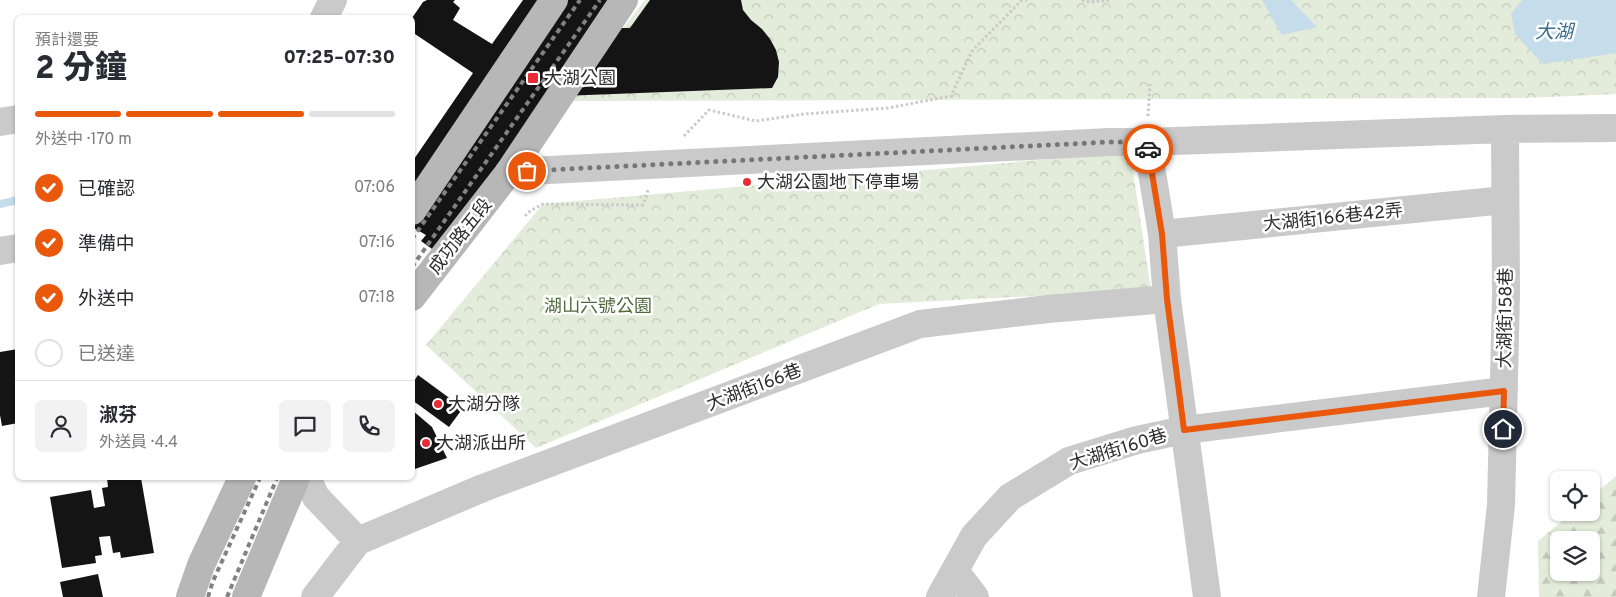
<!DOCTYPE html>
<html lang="zh-TW">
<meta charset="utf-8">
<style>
body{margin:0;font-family:Overpass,"Noto Sans TC",sans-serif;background:#f2f2f3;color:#2b2b33;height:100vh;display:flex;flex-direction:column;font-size:19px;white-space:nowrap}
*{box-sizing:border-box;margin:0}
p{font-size:16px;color:#7c7c81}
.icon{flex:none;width:28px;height:28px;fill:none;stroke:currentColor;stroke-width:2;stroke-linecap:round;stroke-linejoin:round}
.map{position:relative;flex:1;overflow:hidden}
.side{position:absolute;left:15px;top:15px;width:400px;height:465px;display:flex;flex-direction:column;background:#fff;border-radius:8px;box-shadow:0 1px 4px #0004}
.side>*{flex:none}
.fabs{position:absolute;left:1550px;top:471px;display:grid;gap:10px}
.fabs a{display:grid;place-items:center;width:50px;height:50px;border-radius:8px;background:#fff;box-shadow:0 1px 4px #0004;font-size:25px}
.pin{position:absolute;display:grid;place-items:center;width:42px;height:42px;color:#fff;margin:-21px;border:2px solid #fff;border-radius:50%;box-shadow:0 1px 5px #0007}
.courier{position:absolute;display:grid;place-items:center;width:50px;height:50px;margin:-25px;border:4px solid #ea580c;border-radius:50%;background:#fff;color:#222;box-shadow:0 1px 6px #0007}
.head em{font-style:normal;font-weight:800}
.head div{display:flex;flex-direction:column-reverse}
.head{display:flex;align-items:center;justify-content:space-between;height:85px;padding:0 20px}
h1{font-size:32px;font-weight:800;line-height:38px}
.bar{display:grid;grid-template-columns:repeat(4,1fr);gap:8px 5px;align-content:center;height:60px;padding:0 20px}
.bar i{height:6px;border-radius:4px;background:#e1e1e2}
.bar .on{background:#ea580c}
.bar p{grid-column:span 4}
.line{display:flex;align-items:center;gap:12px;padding:0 20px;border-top:1px solid #e1e1e2}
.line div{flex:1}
.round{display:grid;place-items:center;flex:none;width:52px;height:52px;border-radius:8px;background:#f2f2f3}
ol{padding:0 20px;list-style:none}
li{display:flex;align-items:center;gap:15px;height:55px}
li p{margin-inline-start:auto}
li .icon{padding:5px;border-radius:50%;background:#ea580c;color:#fff;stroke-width:4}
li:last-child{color:#7c7c81}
li i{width:28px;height:28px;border:2px solid #e1e1e2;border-radius:50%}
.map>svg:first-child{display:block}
.forest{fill:url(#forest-firs);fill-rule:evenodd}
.park{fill:url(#park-crowns)}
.water{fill:#c5dceb}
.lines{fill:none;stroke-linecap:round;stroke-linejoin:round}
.stream{stroke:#c5dceb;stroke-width:8}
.building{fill:#141414}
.path{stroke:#cacaca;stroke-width:3;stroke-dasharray:2.5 2.5;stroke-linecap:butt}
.street{stroke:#cacaca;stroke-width:28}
.secondary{stroke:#b7b7b7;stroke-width:28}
.rail{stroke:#828282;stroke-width:4;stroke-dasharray:5 4;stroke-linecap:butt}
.done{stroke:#767676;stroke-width:5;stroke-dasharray:0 9}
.route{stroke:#ea580c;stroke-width:6}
.poi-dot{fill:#e82b35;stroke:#fff;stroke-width:2}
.labels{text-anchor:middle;stroke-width:5;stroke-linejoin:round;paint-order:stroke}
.poi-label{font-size:18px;fill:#2d2d2d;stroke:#fff;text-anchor:start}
.street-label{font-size:18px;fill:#2d2d2d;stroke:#fff}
.park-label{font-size:18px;fill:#4f693a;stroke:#fff}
.water-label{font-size:19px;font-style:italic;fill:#3a6d90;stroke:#fff}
</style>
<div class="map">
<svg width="1616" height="597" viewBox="0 0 1616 597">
<defs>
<pattern id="forest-firs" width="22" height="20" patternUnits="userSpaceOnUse" patternTransform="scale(1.25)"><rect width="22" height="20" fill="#e3ebda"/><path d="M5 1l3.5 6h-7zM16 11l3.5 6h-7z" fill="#c3cabb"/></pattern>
<pattern id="park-crowns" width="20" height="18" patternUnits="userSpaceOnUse" patternTransform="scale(1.25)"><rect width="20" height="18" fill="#e3ebda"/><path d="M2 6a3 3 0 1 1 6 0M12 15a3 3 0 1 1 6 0" fill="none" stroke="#c3cabb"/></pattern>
</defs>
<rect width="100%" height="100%" fill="#fff"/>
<path class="forest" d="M 1616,476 L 1616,597 L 1539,597 L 1538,541 L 1572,513 L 1591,512 L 1591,497 ZM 1559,540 L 1591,540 L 1591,572 L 1559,572 Z"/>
<path class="park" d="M 645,0 L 1616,0 L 1616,94 L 1524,98 L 573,101 L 620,32 Z
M 1130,152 L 1151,290 L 879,304 L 536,448 L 426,345 L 543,204 Z"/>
<path class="water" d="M 1262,0 L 1291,0 L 1317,27 L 1282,35 Z
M 1522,0 L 1616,0 L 1616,53 L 1543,64 L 1515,34 L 1511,14 Z"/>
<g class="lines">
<path class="stream" d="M 0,204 L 18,200"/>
</g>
<path class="building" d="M 427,0 L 455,0 L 453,2 L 460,8 L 453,20 L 492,44 L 523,0 L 625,0 L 615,28 L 630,28 L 650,0 L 741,0 L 743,10 L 751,20 L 762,29 L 770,39 L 776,50 L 779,62 L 778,77 L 772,88 L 561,96 L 439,254 L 421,241 L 426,235 L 412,227 L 412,180 L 415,177 L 412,175 L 412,162 L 473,73 L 412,32 L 412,18 L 423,2 Z
M 18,349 L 18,423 L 2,426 L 0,415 L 0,352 Z
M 418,375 L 463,408 L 449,427 L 412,400 L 412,384 Z
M 412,410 L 432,427 L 447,458 L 412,470 Z
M 107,478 L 141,478 L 154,553 L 121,558 L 120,552 L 113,553 L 110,536 L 99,537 L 102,555 L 95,556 L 96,563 L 62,568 L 50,497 L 91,490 L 94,508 L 105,506 L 102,488 L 108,487 Z
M 98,574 L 103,597 L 63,597 L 60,582 Z"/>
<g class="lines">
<path class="path" d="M 1082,0 L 1090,2 L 1111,0
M 1148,116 L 1150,84
M 684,136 L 709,110 L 756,121 L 804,114 L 888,108 L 951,96 L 972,51 L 1021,1 L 1027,0
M 525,216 L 530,211 L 543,204 L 643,205 L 648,190"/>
<path class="street" d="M 324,18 L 333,0
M 0,122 L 18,119
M 509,172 L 1109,142 L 1147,142
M 1162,234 L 1505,200
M 0,251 L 18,248
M 307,478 L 316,497 L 358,541 L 315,597
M 358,541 L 483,488 L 920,324 L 1048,309 L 1167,299
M 955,571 L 975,597
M 940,597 L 974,536 L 1010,497 L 1069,461 L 1137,440 L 1184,430 L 1504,391
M 1207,597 L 1167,299 L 1162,234 L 1147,142 L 1505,129 L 1616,128
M 1491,597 L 1501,505 L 1506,294 L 1505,129"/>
<path class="secondary" d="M 412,211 L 554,0
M 412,297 L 509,172 L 624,0
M 190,597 L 201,565 L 242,478
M 246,597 L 296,478"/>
<path class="rail" d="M 412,239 L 580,0
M 412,267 L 600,0
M 208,597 L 213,581 L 260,478
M 227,597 L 277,478"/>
</g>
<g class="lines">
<path class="done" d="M 527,171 L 1109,142 L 1147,142 L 1148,149"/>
<path class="route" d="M 1148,149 L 1162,234 L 1167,299 L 1184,430 L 1504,391 L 1503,429"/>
</g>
<g class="poi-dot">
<rect x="527" y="72" width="12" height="12" rx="2.5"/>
<circle cx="747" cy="182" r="5"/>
<circle cx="438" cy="404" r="5"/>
<circle cx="426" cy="443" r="5"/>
</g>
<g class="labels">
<g class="poi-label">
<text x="544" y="84">大湖公園</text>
<text x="757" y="188">大湖公園地下停車場</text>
<text x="448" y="410">大湖分隊</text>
<text x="436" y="449">大湖派出所</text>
</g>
<g class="street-label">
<text transform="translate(1333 217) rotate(-6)" y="6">大湖街166巷42弄</text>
<text transform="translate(460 236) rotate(-52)" y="6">成功路五段</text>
<text transform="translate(1505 318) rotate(-89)" y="6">大湖街158巷</text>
<text transform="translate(754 387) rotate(-21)" y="6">大湖街166巷</text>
<text transform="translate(1118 449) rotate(-17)" y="6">大湖街160巷</text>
</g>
<g class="park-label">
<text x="598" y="312">湖山六號公園</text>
</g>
<g class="water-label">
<text x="1554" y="38">大湖</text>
</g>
</g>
</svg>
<div class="fabs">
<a><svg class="icon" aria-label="locate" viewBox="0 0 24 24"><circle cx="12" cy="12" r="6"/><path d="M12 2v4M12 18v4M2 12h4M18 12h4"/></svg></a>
<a><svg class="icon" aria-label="layers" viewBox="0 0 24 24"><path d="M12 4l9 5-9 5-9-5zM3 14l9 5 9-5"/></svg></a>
</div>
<div class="pin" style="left:527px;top:171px;background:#ea580c"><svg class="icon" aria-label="bag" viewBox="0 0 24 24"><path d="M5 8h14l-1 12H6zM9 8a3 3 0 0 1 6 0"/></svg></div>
<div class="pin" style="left:1503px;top:429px;background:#1f2937"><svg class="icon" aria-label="home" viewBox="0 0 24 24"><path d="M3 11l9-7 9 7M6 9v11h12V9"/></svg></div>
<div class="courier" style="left:1148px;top:149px"><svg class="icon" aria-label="car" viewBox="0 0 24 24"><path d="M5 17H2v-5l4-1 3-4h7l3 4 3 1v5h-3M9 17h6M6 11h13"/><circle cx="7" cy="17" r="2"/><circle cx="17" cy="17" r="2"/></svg></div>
<section class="side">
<div class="head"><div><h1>2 分鐘</h1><p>預計還要</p></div><em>07:25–07:30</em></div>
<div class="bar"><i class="on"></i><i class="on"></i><i class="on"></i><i></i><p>外送中 · 170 m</p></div>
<ol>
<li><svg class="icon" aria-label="check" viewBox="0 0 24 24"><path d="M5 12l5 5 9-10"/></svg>已確認<p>07:06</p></li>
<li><svg class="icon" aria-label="check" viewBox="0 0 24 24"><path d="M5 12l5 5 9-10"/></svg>準備中<p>07:16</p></li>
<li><svg class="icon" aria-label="check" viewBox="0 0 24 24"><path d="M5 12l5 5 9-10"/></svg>外送中<p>07:18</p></li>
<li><i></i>已送達</li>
</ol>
<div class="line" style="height:90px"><a class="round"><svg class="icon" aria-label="person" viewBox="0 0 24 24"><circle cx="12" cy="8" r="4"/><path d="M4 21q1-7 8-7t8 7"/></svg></a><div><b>淑芬</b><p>外送員 · 4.4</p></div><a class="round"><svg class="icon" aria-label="chat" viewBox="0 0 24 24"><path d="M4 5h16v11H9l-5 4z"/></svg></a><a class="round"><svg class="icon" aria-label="phone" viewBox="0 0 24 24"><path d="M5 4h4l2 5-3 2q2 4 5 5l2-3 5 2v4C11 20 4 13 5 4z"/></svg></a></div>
</section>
</div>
